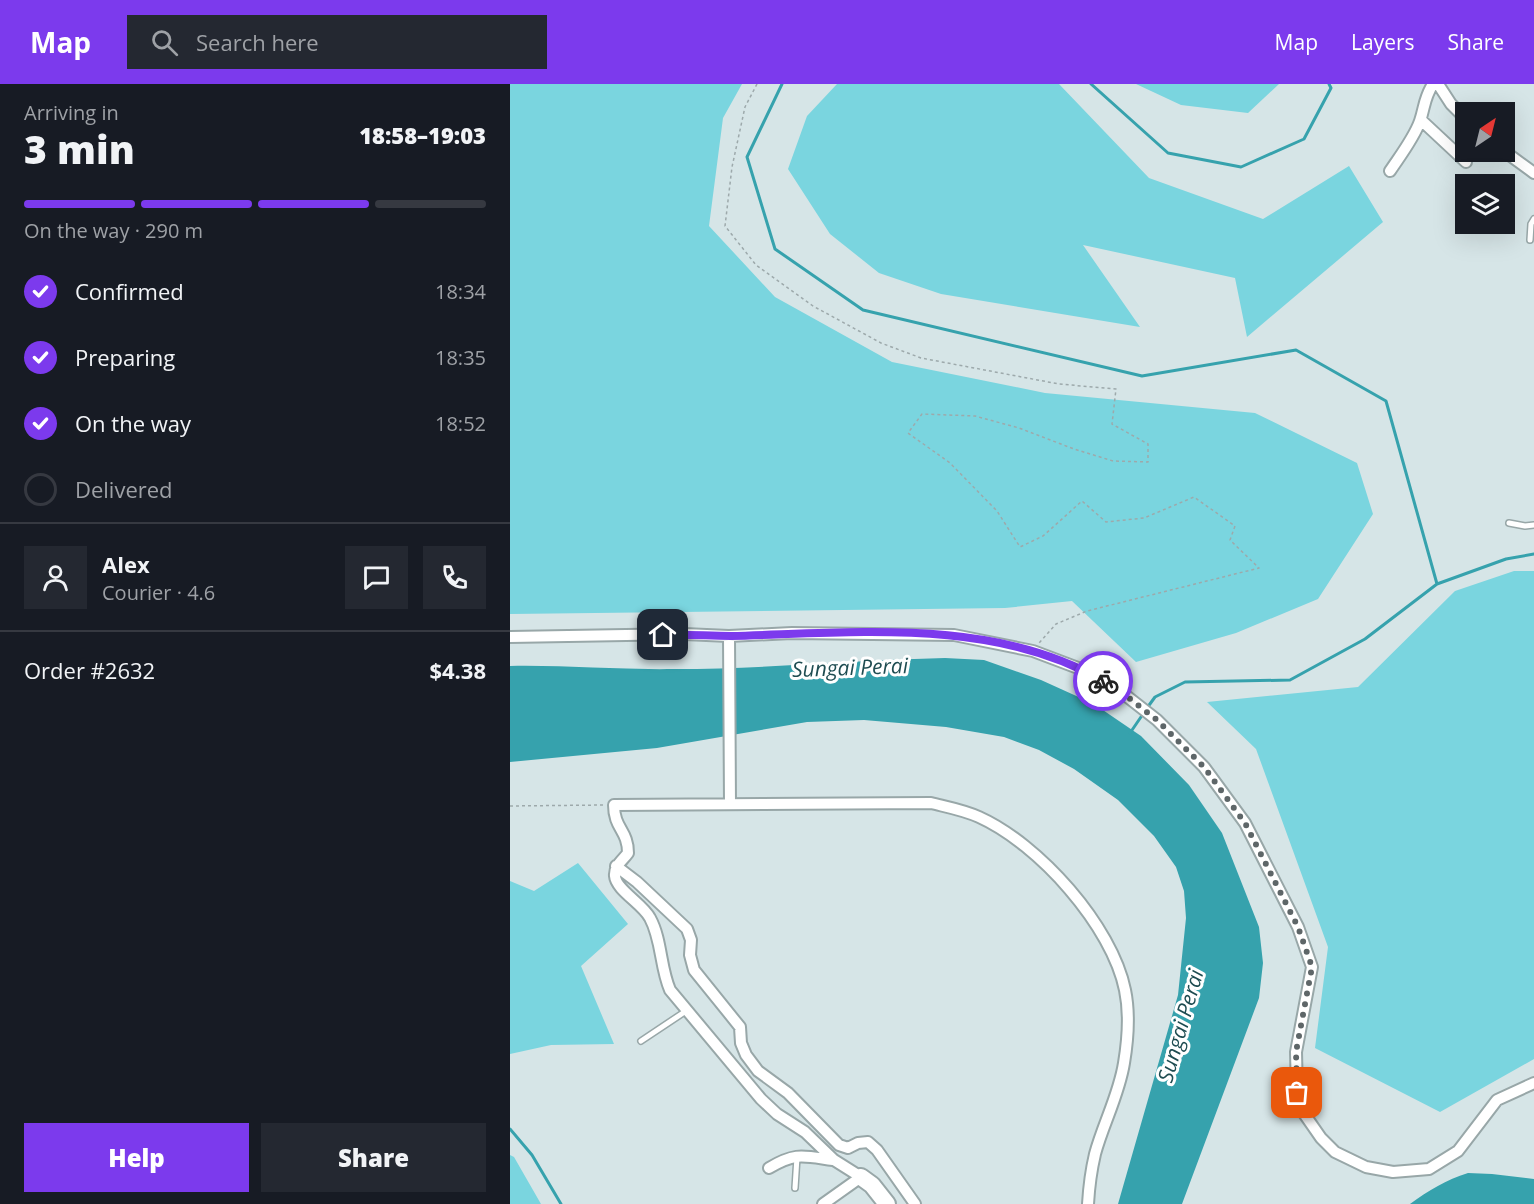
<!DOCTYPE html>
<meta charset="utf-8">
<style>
body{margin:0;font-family:"Open Sans",sans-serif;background:#242831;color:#f1f3f6;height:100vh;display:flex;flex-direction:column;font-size:22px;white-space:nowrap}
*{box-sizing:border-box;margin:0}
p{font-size:20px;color:#9ea1a6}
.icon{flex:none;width:33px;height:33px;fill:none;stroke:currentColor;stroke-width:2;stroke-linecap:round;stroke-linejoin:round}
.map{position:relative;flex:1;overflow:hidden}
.details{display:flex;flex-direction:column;background:#171b24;width:510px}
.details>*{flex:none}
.needle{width:39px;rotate:35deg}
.tools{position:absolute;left:945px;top:18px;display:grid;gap:12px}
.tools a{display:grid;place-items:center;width:60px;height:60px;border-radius:0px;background:#171b24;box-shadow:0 6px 24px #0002;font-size:30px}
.pin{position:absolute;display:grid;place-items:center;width:51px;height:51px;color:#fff;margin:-26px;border-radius:12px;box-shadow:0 3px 9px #0006}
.courier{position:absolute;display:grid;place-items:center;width:60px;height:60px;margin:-30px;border:4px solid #7c3aed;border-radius:50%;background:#fff;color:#222;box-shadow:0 2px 8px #0007}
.overview em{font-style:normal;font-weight:800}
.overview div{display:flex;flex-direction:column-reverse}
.overview{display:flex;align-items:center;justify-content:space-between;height:102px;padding:0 24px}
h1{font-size:39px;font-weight:800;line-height:45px}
.bar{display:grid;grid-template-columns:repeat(4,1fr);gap:9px 6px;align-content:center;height:72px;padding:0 24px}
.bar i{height:8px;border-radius:4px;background:#363941}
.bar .selected{background:#7c3aed}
.bar p{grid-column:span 4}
.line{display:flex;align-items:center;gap:15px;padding:0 24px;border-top:2px solid #363941}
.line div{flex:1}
.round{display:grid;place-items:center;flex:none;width:63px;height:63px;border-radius:0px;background:#242831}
ol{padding:0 24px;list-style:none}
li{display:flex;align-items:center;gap:18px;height:66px}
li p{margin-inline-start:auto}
li .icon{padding:6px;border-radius:50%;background:#7c3aed;color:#fff;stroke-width:4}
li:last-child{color:#9ea1a6}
li i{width:33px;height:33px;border:3px solid #363941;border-radius:50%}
.cta{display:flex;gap:12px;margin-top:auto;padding:12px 24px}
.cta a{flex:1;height:69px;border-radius:0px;background:#7c3aed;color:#fff;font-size:24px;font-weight:800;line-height:69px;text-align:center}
.cta a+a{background:#242831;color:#f1f3f6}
header{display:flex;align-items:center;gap:36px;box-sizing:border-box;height:84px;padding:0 30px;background:#7c3aed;color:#fff}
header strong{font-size:28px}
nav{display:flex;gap:33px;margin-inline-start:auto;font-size:21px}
.search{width:420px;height:54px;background:#242831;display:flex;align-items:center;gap:15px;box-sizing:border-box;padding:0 21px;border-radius:0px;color:#9ea1a6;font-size:22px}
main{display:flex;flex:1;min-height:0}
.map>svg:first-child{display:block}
.green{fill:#7ad5df}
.water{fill:#36a2ad}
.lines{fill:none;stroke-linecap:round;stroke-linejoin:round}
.stream{stroke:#36a2ad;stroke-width:3}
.lane-casing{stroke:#98a7a8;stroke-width:8}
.street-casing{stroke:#98a7a8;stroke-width:14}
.secondary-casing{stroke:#98a7a8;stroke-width:20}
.path{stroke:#9da9ab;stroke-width:1.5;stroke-dasharray:3 3;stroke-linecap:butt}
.lane{stroke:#fff;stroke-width:5}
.street{stroke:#fff;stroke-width:10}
.secondary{stroke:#fff;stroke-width:16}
.done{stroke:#5e6668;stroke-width:6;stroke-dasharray:0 10.8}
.route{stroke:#7c3aed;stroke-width:8}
.labels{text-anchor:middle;stroke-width:6;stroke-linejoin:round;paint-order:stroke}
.water-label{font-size:21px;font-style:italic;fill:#1e4c51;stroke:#fff}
</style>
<header>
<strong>Map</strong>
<div class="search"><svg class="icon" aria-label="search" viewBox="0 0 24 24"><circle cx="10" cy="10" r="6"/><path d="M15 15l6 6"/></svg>Search here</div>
<nav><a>Map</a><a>Layers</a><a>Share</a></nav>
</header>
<main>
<section class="details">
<div class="overview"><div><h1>3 min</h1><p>Arriving in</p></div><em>18:58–19:03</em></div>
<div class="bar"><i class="selected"></i><i class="selected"></i><i class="selected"></i><i></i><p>On the way · 290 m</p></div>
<ol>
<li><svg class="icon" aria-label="check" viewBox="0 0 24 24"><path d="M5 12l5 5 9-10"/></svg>Confirmed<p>18:34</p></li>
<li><svg class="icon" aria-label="check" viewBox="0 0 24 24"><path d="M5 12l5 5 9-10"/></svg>Preparing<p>18:35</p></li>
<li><svg class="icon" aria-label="check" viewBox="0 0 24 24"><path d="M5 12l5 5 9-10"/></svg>On the way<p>18:52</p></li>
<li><i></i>Delivered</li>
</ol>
<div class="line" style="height:108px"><a class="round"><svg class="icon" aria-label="person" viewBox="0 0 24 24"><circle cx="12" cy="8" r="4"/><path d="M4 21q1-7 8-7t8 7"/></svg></a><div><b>Alex</b><p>Courier · 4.6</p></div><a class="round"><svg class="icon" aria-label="chat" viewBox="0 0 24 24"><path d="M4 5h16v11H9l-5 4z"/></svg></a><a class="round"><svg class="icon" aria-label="phone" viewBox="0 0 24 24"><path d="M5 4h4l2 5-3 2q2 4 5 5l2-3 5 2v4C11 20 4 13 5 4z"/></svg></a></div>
<div class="line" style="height:78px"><div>Order #2632</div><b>$4.38</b></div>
<div class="cta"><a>Help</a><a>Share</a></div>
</section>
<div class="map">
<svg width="1024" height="1120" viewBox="0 0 1024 1120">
<rect width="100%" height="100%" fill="#d6e5e7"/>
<path class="green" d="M 0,0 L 232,0 L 213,34 L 199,142 L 265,213 L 382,278 L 535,309 L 745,329 L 847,379 L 863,430 L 808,515 L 726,549 L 626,578 L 562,517 L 495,524 L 0,530 Z
M 327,0 L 549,0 L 639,94 L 753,135 L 839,82 L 873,138 L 737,253 L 725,194 L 573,161 L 630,243 L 431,210 L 369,189 L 320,150 L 278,85 L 297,32 Z
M 626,0 L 769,0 L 738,29 L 671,21 Z
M 1004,487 L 1024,487 L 1024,975 L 930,1028 L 805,964 L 818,863 L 746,665 L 697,618 L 848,603 L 945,507 Z
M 68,779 L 118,840 L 71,882 L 104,960 L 41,961 L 0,970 L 0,797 L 24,807 Z
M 0,1071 L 4,1073 L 31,1120 L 0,1120 Z"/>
<path class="water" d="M 435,574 L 474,576 L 531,596 L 584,620 L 631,652 L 679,701 L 712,749 L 749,843 L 753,879 L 749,914 L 672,1120 L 608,1120 L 668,911 L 676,834 L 674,807 L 666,783 L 644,752 L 608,716 L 564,685 L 529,666 L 494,653 L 436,643 L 354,636 L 297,638 L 147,664 L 0,678 L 0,582 C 55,581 110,586 165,585 C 255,585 345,576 435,574 Z
M 958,1089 L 982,1090 L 1024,1095 L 1024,1120 L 900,1120 C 919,1106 936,1096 958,1089 Z"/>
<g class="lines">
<path class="stream" d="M 272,0 L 237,73 L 265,165 L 353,226 L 632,292 L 786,266 L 876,317 L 927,500 L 996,475 L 1024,470
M 581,0 L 658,69 L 731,83 L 794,55 L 821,4 L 819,0
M 637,624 L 645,613 L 675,598 L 780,596 L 855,555 L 927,500
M 620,649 L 633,630
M 0,1045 L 22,1071 L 51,1120"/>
<g class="lane-casing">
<path id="lane" d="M 1020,156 L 1021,140 L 1024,135
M 999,439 L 1015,442 L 1024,441
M 131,957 L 176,927
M 285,1104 L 287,1073"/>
</g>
<g class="street-casing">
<path id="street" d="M 928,0 L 941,20 L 956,35
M 911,36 L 956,78
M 994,67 L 1024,89
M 880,87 C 890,72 904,54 910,37 C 915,22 914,14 923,0
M 219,552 L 220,720
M 0,553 L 174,550 L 219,552 L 282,549 L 444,551 L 523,567 L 576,587 L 610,607 L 647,636 L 694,683 L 735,739 L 788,843 L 802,883 L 786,968 L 787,1009 L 795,1031 L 811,1054 L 825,1068 L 856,1083 L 883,1088 L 919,1085 L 948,1067 L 987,1016 L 1024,999
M 106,782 L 127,798 L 177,845 L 181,856 L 180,871 L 184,886 L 230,943 L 231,959 L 236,971 L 248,987 L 278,1009 L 329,1061 L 338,1064 L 348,1059 L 358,1058 L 367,1066 L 405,1120
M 259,1084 C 286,1068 293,1072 323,1076
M 313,1120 L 351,1093 L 324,1076 L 295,1048 L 267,1030 L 251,1015 L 160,906 C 150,883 152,856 140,834 C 133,820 106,806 105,792 C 104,782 113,776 118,769 C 118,746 104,745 104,721 L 421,719 C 437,723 454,726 469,733 C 529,760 602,842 615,906 C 620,930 618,955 614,979 C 609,1011 593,1040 585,1070 C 581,1087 579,1103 578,1120"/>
</g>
<g class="secondary-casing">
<path id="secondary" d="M 351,1093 L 362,1101 L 377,1120"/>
</g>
<path class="path" d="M 247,0 L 235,23 L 222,83 L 215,142 L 246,181 L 303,222 L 371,259 L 411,274 L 549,300 L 606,305 L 602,340 L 638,360 L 638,378 L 603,377 L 564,365 L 509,344 L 465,332 L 412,330 L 398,349 L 440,379 L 487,427 L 510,463 L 533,452 L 572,417 L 596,438 L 634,434 L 684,413 L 725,442 L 720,456 L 749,484 L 577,527 L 546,540 L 529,559
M 0,722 L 94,721"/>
<use href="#lane" class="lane"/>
<use href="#street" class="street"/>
<use href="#secondary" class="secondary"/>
</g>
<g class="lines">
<path class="done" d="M 593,597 L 610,607 L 647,636 L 694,683 L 735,739 L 788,843 L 802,883 L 786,968 L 787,1009"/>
<path class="route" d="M 153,551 C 175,550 198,552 221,552 C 343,549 484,533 593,597"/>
</g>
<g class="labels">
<g class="water-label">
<text transform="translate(340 584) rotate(-2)" y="7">Sungai Perai</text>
<text transform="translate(671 942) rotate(-74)" y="7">Sungai Perai</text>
</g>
</g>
</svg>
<div class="tools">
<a><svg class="needle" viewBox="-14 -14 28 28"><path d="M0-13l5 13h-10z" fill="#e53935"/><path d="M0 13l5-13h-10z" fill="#9ea1a6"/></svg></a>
<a><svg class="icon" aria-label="layers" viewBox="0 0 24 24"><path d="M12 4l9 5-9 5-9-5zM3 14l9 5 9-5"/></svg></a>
</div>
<div class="pin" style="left:787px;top:1009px;background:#ea580c"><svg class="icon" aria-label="bag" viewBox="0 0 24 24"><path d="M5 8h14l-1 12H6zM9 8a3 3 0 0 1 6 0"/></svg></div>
<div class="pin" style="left:153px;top:551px;background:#1f2937"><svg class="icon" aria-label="home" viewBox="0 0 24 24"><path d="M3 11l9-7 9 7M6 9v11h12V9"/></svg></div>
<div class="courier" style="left:593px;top:597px"><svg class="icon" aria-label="bike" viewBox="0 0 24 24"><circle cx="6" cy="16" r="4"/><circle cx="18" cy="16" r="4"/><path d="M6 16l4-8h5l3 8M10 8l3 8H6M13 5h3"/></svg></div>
</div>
</main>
